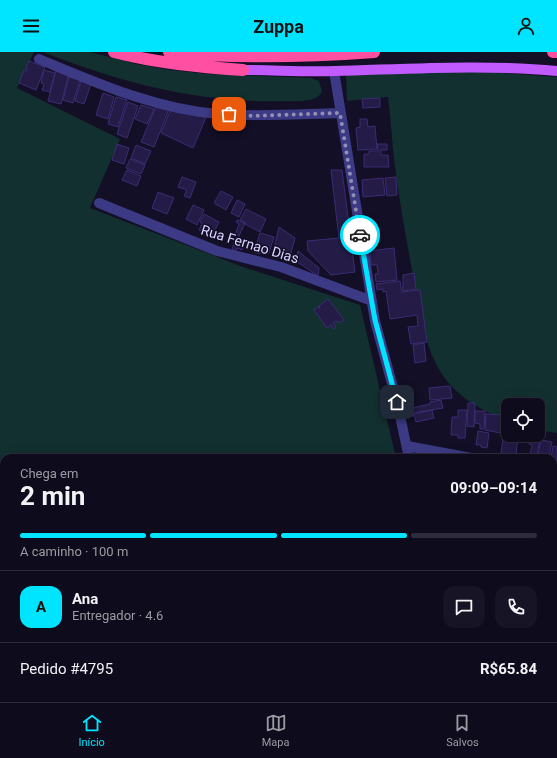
<!DOCTYPE html>
<html lang="pt">
<meta charset="utf-8">
<style>
body{margin:0;font-family:Roboto,sans-serif;background:#171425;color:#f1f3f6;height:100vh;display:flex;flex-direction:column;font-size:15px;white-space:nowrap}
*{box-sizing:border-box;margin:0}
p{font-size:13px;color:#9b9ba3}
.icon{flex:none;width:22px;height:22px;fill:none;stroke:currentColor;stroke-width:2;stroke-linecap:round;stroke-linejoin:round}
.map{position:relative;flex:1;overflow:hidden}
.side{position:absolute;left:0px;top:402px;width:557px;height:248px;display:flex;flex-direction:column;background:#0e0b1c;border-radius:12px 12px 0 0;box-shadow:0 4px 16px #0002,0 0 0 1px #2e2b3b}
.side>*{flex:none}
.buttons{position:absolute;left:501px;top:346px;display:grid;gap:8px}
.buttons a{display:grid;place-items:center;width:44px;height:44px;border-radius:8px;background:#0e0b1c;box-shadow:0 4px 16px #0002,0 0 0 1px #2e2b3b;font-size:20px}
.pin{position:absolute;display:grid;place-items:center;width:34px;height:34px;color:#fff;margin:-17px;border-radius:8px;box-shadow:0 2px 6px #0006}
.courier{position:absolute;display:grid;place-items:center;width:40px;height:40px;margin:-20px;border:3px solid #00e5ff;border-radius:50%;background:#fff;color:#222;box-shadow:0 1px 5px #0007}
.overview em{font-style:normal;font-weight:700}
.overview div{display:flex;flex-direction:column-reverse}
.overview{display:flex;align-items:center;justify-content:space-between;height:68px;padding:0 20px}
h1{font-size:26px;font-weight:700;line-height:30px}
.bar{display:grid;grid-template-columns:repeat(4,1fr);gap:6px 4px;align-content:center;height:48px;padding:0 20px}
.bar i{height:5px;border-radius:3px;background:#2e2b3b}
.bar .active{background:#00e5ff}
.bar p{grid-column:span 4}
.line{display:flex;align-items:center;gap:10px;padding:0 20px;border-top:1px solid #2e2b3b}
.line div{flex:1}
.round{display:grid;place-items:center;flex:none;width:42px;height:42px;border-radius:12px;background:#171425}
header{display:flex;justify-content:space-between;align-items:center;height:52px;padding:0 20px;background:#00e5ff;color:#111;font-size:18px;font-weight:700}
.tab-bar{display:flex;justify-content:space-around;align-items:center;height:56px;border-top:1px solid #2e2b3b;background:#0e0b1c;font-size:11px;color:#9b9ba3}
.tab-bar a{display:grid;justify-items:center;gap:2px}
.tab-bar .active{color:#00e5ff}
.map>svg:first-child{display:block}
.green{fill:#12302f}
.building{fill:#241b47;stroke:#3b2d73}
.lines{fill:none;stroke-linecap:round;stroke-linejoin:round}
.minor{stroke:#3d3a85;stroke-width:10}
.primary{stroke:#c25bff;stroke-width:10}
.motorway{stroke:#ff4fa3;stroke-width:12}
.done{stroke:#948fb3;stroke-width:4;stroke-dasharray:0 7.2}
.route{stroke:#00e5ff;stroke-width:5}
.labels{text-anchor:middle;stroke-width:3;stroke-linejoin:round;paint-order:stroke}
.street-label{font-size:14px;fill:#d9d4ff;stroke:#130f26}
</style>
<header><svg class="icon" aria-label="menu" viewBox="0 0 24 24"><path d="M4 6h16M4 12h16M4 18h16"/></svg>Zuppa<svg class="icon" aria-label="person" viewBox="0 0 24 24"><circle cx="12" cy="8" r="4"/><path d="M4 21q1-7 8-7t8 7"/></svg></header>
<div class="map">
<svg width="557" height="650" viewBox="0 0 557 650">
<rect width="100%" height="100%" fill="#130f26"/>
<path class="green" d="M 0,0 L 34,0 L 17,36 L 120,87 L 90,156 L 243,215 L 360,253 L 396,406 L 4,406 L 4,646 L 351,646 L 346,650 L 0,650 Z
M 43,0 L 90,0 L 136,12 L 170,18 L 209,22 L 311,26 L 319,29 L 322,39 C 318,51 297,49 286,49 C 202,52 121,31 43,0 Z
M 466,18 L 557,25 L 557,381 L 538,378 L 538,353 L 508,353 L 508,369 C 482,359 457,345 442,322 C 424,294 420,261 414,229 C 407,191 400,153 395,115 C 392,92 391,68 388,45 L 347,49 L 346,22 Z
M 557,492 L 557,594 L 553,597 L 553,495 Z"/>
<path class="building" d="M 29,9 L 45,15 L 36,38 L 19,31 L 24,18 L 26,19 L 27,17 L 26,16 Z
M 44,18 L 55,21 L 50,40 L 42,38 L 44,32 L 41,31 Z
M 56,18 L 69,21 L 61,52 L 48,49 Z
M 69,25 L 80,28 L 73,51 L 63,48 Z
M 81,29 L 91,32 L 84,52 L 75,49 Z
M 103,41 L 114,45 L 108,67 L 96,63 Z
M 116,45 L 127,48 L 118,75 L 108,72 Z
M 380,46 L 380,55 L 363,56 L 362,47 Z
M 128,50 L 138,54 L 127,86 L 117,82 Z
M 157,52 L 169,57 L 154,95 L 141,90 Z
M 141,53 L 154,57 L 147,72 L 135,67 Z
M 171,57 L 207,63 L 193,96 L 161,81 Z
M 360,67 L 367,67 L 368,75 L 375,74 L 377,97 L 358,98 L 356,76 L 360,75 Z
M 117,92 L 129,96 L 124,112 L 112,108 Z
M 377,92 L 387,92 L 387,98 L 381,98 L 381,103 L 388,103 L 389,115 L 364,115 L 364,102 L 369,102 L 369,99 L 378,99 Z
M 136,93 L 151,99 L 145,112 L 131,106 Z
M 130,107 L 145,113 L 141,122 L 126,116 Z
M 127,118 L 141,124 L 137,134 L 122,128 Z
M 331,118 L 342,118 L 355,220 L 331,223 L 308,199 L 307,189 L 339,186 Z
M 182,125 L 196,130 L 190,146 L 184,144 L 187,138 L 178,135 Z
M 396,125 L 397,143 L 387,144 L 385,126 Z
M 383,126 L 385,143 L 363,145 L 362,128 Z
M 221,139 L 233,145 L 226,158 L 214,151 Z
M 158,140 L 174,146 L 167,162 L 152,156 Z
M 237,148 L 245,152 L 239,165 L 231,161 Z
M 193,153 L 204,158 L 197,173 L 186,167 Z
M 246,157 L 266,167 L 260,180 L 245,172 L 246,171 L 240,168 Z
M 204,162 L 219,170 L 212,184 L 199,178 L 202,171 L 200,170 Z
M 237,168 L 245,171 L 239,184 L 235,183 L 239,172 L 236,170 Z
M 279,175 L 295,186 L 291,201 L 274,196 Z
M 260,181 L 274,185 L 269,201 L 262,199 L 261,202 L 254,200 Z
M 236,187 L 245,191 L 242,198 L 237,196 L 236,199 L 232,197 Z
M 394,196 L 397,228 L 376,230 L 375,222 L 378,222 L 377,213 L 371,213 L 370,199 Z
M 298,199 L 319,216 L 318,224 L 296,209 Z
M 414,221 L 416,237 L 403,239 L 403,223 Z
M 400,229 L 402,240 L 420,238 L 427,290 L 411,292 L 408,275 L 418,274 L 417,263 L 390,267 L 386,239 L 383,240 L 383,237 L 377,238 L 376,232 Z
M 328,247 L 344,268 L 339,271 L 337,269 L 333,271 L 336,275 L 334,277 L 331,273 L 327,276 L 314,258 L 319,254 L 320,257 L 319,254 Z
M 424,291 L 426,309 L 415,311 L 413,293 Z
M 450,334 L 452,346 L 430,348 L 429,336 Z
M 441,348 L 443,356 L 413,361 L 414,364 L 409,364 L 408,357 L 430,352 L 430,350 Z
M 468,351 L 475,351 L 474,375 L 467,374 Z
M 432,358 L 434,366 L 416,370 L 414,362 Z
M 458,358 L 467,358 L 465,386 L 458,386 L 458,383 L 451,383 L 452,365 L 458,365 Z
M 475,359 L 485,359 L 484,377 L 480,377 L 480,372 L 475,371 Z
M 486,362 L 502,363 L 501,381 L 485,378 Z
M 505,370 L 508,371 L 508,380 L 503,379 Z
M 478,379 L 489,381 L 487,396 L 481,395 L 481,393 L 476,393 Z
M 504,380 L 508,381 L 508,383 L 518,383 L 516,403 L 501,401 Z
M 530,386 L 540,387 L 537,403 L 530,402 L 532,393 L 529,392 Z
M 541,388 L 552,390 L 549,405 L 538,403 Z
M 553,394 L 557,395 L 557,410 L 554,409 L 553,406 L 551,406 Z
M 553,454 L 557,455 L 557,466 L 553,465 Z
M 553,619 L 557,623 L 557,634 L 553,638 Z
M 374,646 L 395,646 L 395,650 L 374,650 Z
M 407,646 L 427,646 L 427,647 L 407,648 Z
M 483,646 L 497,646 L 501,650 L 484,650 Z
M 517,646 L 531,646 L 535,650 L 517,650 Z
M 454,647 L 468,647 L 468,649 L 476,650 L 454,650 Z"/>
<g class="lines">
<path class="minor" d="M 39,7 C 97,31 155,57 218,62 C 259,65 299,62 339,61
M 334,19 L 375,269 L 397,350 L 409,406
M 99,151 L 217,199 L 281,215 L 372,249
M 407,394 L 471,406
M 553,421 L 557,422
M 553,605 L 557,601
M 444,646 L 444,650
M 511,650 L 514,646"/>
<path class="primary" d="M 243,18 C 274,18 304,20 335,19 C 409,17 483,12 557,19"/>
<path class="motorway" d="M 114,0 C 156,11 200,15 243,18
M 169,0 C 238,7 306,5 374,0
M 553,0 L 557,0"/>
</g>
<g class="lines">
<path class="done" d="M 229,62 L 253,64 L 340,61 L 360,183"/>
<path class="route" d="M 360,183 L 375,268 L 397,350"/>
</g>
<g class="labels">
<g class="street-label">
<text transform="translate(250 192) rotate(17)" y="5">Rua Fernao Dias</text>
</g>
</g>
</svg>
<div class="buttons">
<a><svg class="icon" aria-label="locate" viewBox="0 0 24 24"><circle cx="12" cy="12" r="6"/><path d="M12 2v4M12 18v4M2 12h4M18 12h4"/></svg></a>
</div>
<div class="pin" style="left:229px;top:62px;background:#ea580c"><svg class="icon" aria-label="bag" viewBox="0 0 24 24"><path d="M5 8h14l-1 12H6zM9 8a3 3 0 0 1 6 0"/></svg></div>
<div class="pin" style="left:397px;top:350px;background:#1f2937"><svg class="icon" aria-label="home" viewBox="0 0 24 24"><path d="M3 11l9-7 9 7M6 9v11h12V9"/></svg></div>
<div class="courier" style="left:360px;top:183px"><svg class="icon" aria-label="car" viewBox="0 0 24 24"><path d="M5 17H2v-5l4-1 3-4h7l3 4 3 1v5h-3M9 17h6M6 11h13"/><circle cx="7" cy="17" r="2"/><circle cx="17" cy="17" r="2"/></svg></div>
<section class="side">
<div class="overview"><div><h1>2 min</h1><p>Chega em</p></div><em>09:09–09:14</em></div>
<div class="bar"><i class="active"></i><i class="active"></i><i class="active"></i><i></i><p>A caminho · 100 m</p></div>
<div class="line" style="height:72px"><b class="round" style="background:#00e5ff;color:#111">A</b><div><b>Ana</b><p>Entregador · 4.6</p></div><a class="round"><svg class="icon" aria-label="chat" viewBox="0 0 24 24"><path d="M4 5h16v11H9l-5 4z"/></svg></a><a class="round"><svg class="icon" aria-label="phone" viewBox="0 0 24 24"><path d="M5 4h4l2 5-3 2q2 4 5 5l2-3 5 2v4C11 20 4 13 5 4z"/></svg></a></div>
<div class="line" style="height:52px"><div>Pedido #4795</div><b>R$65.84</b></div>
</section>
</div>
<nav class="tab-bar">
<a class="active"><svg class="icon" aria-label="home" viewBox="0 0 24 24"><path d="M3 11l9-7 9 7M6 9v11h12V9"/></svg>Início</a>
<a><svg class="icon" aria-label="map" viewBox="0 0 24 24"><path d="M3 6l6-2 6 2 6-2v14l-6 2-6-2-6 2zM9 4v14M15 6v14"/></svg>Mapa</a>
<a><svg class="icon" aria-label="saved" viewBox="0 0 24 24"><path d="M7 4h10v16l-5-4-5 4z"/></svg>Salvos</a>
</nav>
